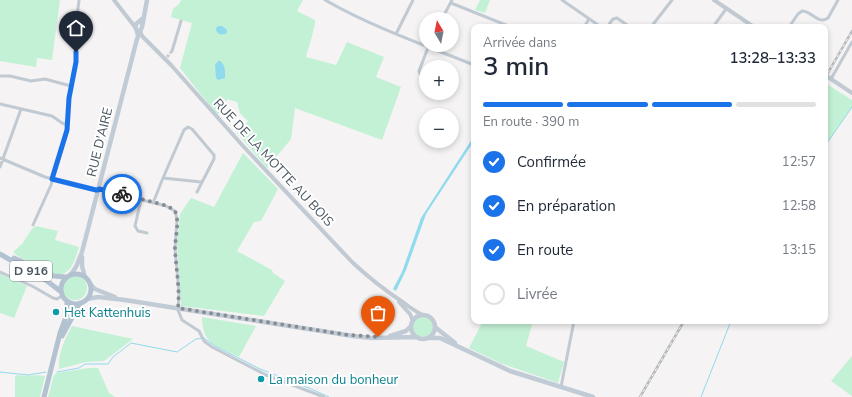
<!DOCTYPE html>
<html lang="fr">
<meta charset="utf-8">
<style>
body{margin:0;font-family:"Nunito Sans",sans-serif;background:#f6f6f7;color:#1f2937;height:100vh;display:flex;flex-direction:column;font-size:15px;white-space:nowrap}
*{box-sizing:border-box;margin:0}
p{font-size:13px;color:#747a83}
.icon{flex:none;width:22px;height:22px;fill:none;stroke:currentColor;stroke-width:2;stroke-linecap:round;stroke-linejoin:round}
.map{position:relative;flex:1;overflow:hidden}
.sheet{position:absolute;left:471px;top:24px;width:357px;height:300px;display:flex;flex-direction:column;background:#fff;border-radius:8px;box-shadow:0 2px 6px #0003}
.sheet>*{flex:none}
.needle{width:26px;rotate:350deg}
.controls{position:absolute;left:419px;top:12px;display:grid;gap:8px}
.controls a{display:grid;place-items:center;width:40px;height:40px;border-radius:50%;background:#fff;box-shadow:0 2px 6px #0003;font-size:20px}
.pin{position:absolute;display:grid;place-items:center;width:34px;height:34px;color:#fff;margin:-41px -17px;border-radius:50% 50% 50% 0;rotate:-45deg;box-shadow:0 0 4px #0007}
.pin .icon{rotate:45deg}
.courier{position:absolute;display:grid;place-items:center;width:40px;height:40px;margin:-20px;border:3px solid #1a73e8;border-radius:50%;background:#fff;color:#222;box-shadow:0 1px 5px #0007}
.overview em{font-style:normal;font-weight:600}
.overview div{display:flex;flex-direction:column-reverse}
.overview{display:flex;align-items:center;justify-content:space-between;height:68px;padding:0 12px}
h1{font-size:26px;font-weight:600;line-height:30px}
.bar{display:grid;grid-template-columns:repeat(4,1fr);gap:6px 4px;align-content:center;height:48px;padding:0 12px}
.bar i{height:5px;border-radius:3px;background:#e0e1e3}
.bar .selected{background:#1a73e8}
.bar p{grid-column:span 4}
ol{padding:0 12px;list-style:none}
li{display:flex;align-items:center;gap:12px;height:44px}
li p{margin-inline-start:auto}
li .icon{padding:4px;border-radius:50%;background:#1a73e8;color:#fff;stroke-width:4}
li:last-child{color:#747a83}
li i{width:22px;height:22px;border:2px solid #e0e1e3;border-radius:50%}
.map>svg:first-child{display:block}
.green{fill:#c3f1d5}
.water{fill:#90daee}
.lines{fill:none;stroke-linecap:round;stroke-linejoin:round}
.stream{stroke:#90daee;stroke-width:1}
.minor-tunnel{stroke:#caccce;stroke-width:3;stroke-dasharray:3 1.5;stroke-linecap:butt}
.minor{stroke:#c1cad2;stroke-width:3}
.tertiary{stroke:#c1cad2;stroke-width:4}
.secondary{stroke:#c1cbd6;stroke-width:4.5}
.primary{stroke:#b3c2d1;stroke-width:5}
.rail-casing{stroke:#b5b8bd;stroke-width:2.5}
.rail{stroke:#fff;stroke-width:1;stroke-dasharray:3;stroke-linecap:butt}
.done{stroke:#868d94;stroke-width:4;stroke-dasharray:0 7.2}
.route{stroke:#1a73e8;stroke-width:5}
.culture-dot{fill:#0f9aa8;stroke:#fff;stroke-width:1.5}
.labels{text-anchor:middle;stroke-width:4;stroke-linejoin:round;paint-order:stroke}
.shield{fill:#fff;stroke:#808990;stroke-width:1}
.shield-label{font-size:12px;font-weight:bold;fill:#4a5661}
.street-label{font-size:13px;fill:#4a5661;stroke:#fff}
.culture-label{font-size:13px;fill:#0d838f;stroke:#fff;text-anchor:start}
</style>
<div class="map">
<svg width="852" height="397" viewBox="0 0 852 397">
<rect width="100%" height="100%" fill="#f5f3f3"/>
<path class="green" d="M 0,0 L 60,0 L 52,60 L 37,58 L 36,67 L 0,61 Z
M 181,0 L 303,0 L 297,11 L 315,20 C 316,25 308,50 306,57 L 336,65 L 347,42 L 384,57 L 376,77 L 401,87 L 382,140 L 295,108 L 291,139 L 267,168 L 237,133 L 248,121 L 240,113 L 237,102 L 227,99 L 222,111 L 217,115 L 180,68 L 192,23 L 171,17 L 173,9 L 180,3 Z
M 480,0 L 490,0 L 485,13 L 475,10 Z
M 827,84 L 852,100 L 852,107 L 825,146 L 825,87 Z
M 243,153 L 278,189 L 261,221 L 254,222 L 237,251 L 272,270 L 273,273 L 285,281 L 264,316 L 181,306 L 177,242 L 180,214 L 191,198 L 214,207 Z
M 36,226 L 58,231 L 55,240 L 79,247 C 75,260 70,280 52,273 C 46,270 41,266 35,264 C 27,260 20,259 13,252 L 22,244 L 32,229 Z
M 0,274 L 27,286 L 14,318 L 0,313 Z
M63 288a12 12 0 1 1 24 0a12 12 0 1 1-24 0Z
M 202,317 L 256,326 L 239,357 C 217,346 202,345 202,317 Z
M413 327a10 10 0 1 1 20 0a10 10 0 1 1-20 0Z
M 483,321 L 533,321 L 526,346 L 564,362 L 558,383 L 500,363 L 469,348 Z
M 72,326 L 133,339 L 104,361 L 86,362 L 59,369 C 58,353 65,339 72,326 Z
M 852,356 L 852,396 L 831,381 Z
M 89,368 L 98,368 L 109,393 L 115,397 L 48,397 L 54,375 L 57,373 Z
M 17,375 C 27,377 36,374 45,376 L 40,397 L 15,397 L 15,377 Z"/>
<path class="water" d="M 218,26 L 222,26 L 227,30 L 227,33 C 221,36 216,34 216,28 Z
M 218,61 L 220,61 C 226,65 225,72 225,78 L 218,80 L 216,78 L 215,65 Z
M 474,136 L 474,141 L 426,214 L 406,270 L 396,291 L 393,289 L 402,272 L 421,218 Z"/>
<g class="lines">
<path class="stream" d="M 825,146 L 852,107
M 0,372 L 28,375 L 46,372
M 57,372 L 79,368 L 85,364 L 108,364 L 113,357 L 131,343 L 177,352 L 196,339 L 204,338 L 215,346 L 260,369 L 309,388 L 329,397
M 701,397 L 731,321"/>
<path class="minor-tunnel" d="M 167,57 L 172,51"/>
<path class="minor" d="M 325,0 C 372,27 424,45 474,65
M 562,0 L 601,27
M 451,3 L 511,27
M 442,19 L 452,0
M 584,27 L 589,19
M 607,27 L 613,19 L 617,18 L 630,27
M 651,27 L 672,0
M 713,27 L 726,9
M 789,27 L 798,14 L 802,11 C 812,11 818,25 828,18 L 838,0
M 396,34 L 413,0
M 172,51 L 181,21
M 0,76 L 10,76 L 31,81 L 45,79 L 71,86
M 426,77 L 420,74 L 419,71 L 429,45
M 831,79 L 852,42
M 0,104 L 52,116 L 62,123 L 68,125
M 0,158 L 45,177 L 98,191
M 0,167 L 21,109
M 163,178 L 201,182
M 99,189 L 166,206 L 175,211 L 177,219 L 175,248 L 179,293 L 178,310 L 182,320 L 199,331 L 204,341 L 212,347 L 266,375 L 324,397
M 141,200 L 135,226 L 138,231 L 147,233
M 153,203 L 163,178 L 184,130 L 188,127 L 192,129 L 214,155 L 214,159 L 197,192
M 33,225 L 51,185 L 67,133 L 69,98 L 76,59 L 75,34 L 79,0
M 0,272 L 32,286 L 53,298 L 57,299 L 62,296
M 561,387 L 574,321"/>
<path class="tertiary" d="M 114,0 L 135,27
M 714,0 L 754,27
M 140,31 L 142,36 L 171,65 L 243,146 L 352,262 C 368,277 386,291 404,303 C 411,308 416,312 423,315
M 825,75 L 852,93
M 399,302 L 410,314 L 413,321"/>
<path class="secondary" d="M 138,35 L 135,25 L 142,19
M 82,257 L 82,266 L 85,277
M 71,274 L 76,267 L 82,252 L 137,39 L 142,27 L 147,0
M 90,284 L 95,289 L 115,297
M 87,299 L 98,297 L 125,300 L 353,336 L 371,338 L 417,337
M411 327a12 12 0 1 1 24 0a12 12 0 1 1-24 0Z
M 435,327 L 455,343
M 390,336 L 406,331 L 411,326
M 427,338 L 440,338 L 510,371 L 593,397"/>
<path class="primary" d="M 0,254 L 47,281 L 60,291
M 14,258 L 54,276 L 65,277
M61 289a15 15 0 1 1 30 0a15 15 0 1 1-30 0Z
M 62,336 L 80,303
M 44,397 L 60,333 L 67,314 L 67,301"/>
<g class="rail-casing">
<path id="rail" d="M 825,78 L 852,31
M 640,397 L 684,321"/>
</g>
<use href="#rail" class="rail"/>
</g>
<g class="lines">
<path class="done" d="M 122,194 L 168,206 L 175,211 C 180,223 175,237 175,249 C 176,269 180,288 178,308 L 348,335 L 378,337"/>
<path class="route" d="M 76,52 L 76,62 L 69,98 L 67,130 L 52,179 L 96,190 L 98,190 L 99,189 L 122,194"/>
</g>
<g class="culture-dot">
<circle cx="56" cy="312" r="4"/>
<circle cx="261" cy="379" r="4"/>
</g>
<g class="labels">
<rect class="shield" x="10" y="261" width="42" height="20" rx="3"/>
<g class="shield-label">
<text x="31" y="275">D 916</text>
</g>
<g class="street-label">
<text transform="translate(99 142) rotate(-76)" y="5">RUE D'AIRE</text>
<text transform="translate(274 162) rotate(47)" y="5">RUE DE LA MOTTE AU BOIS</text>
</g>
<g class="culture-label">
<text x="64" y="317">Het Kattenhuis</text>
<text x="269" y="384">La maison du bonheur</text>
</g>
</g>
</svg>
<div class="controls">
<a><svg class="needle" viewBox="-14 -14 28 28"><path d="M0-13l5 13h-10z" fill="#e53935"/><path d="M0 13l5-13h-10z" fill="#747a83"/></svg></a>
<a>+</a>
<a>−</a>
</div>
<div class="pin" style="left:378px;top:337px;background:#ea580c"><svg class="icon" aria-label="bag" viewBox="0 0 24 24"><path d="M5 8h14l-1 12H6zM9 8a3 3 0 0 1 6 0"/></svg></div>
<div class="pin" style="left:76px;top:52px;background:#1f2937"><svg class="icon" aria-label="home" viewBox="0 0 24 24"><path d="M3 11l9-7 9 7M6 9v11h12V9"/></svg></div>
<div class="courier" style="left:122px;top:194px"><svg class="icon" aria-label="bike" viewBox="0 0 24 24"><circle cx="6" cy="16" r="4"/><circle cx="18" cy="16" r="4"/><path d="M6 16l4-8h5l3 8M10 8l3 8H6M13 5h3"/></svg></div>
<section class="sheet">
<div class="overview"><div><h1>3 min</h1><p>Arrivée dans</p></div><em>13:28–13:33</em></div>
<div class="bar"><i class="selected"></i><i class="selected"></i><i class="selected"></i><i></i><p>En route · 390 m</p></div>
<ol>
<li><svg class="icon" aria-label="check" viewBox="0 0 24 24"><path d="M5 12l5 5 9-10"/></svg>Confirmée<p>12:57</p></li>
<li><svg class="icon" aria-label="check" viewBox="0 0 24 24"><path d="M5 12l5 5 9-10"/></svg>En préparation<p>12:58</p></li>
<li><svg class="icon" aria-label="check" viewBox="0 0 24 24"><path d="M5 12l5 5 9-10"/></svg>En route<p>13:15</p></li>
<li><i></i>Livrée</li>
</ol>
</section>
</div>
